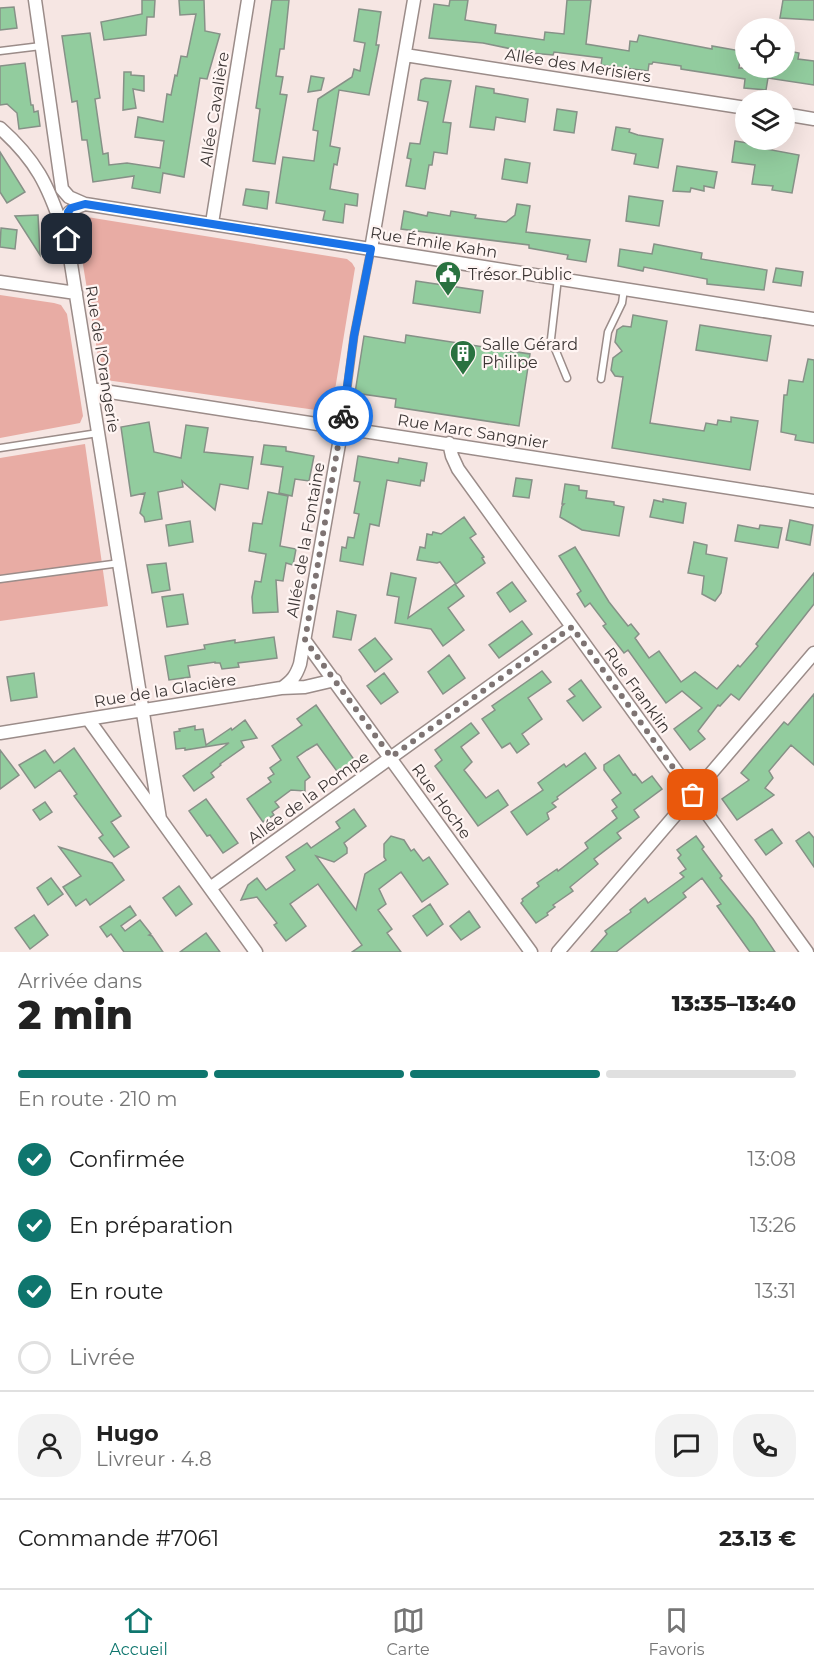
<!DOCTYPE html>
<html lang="fr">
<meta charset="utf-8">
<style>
body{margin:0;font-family:Montserrat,sans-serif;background:#f2f2f2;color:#222;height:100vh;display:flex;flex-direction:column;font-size:22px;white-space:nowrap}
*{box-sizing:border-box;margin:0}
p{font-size:20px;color:#767676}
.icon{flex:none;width:33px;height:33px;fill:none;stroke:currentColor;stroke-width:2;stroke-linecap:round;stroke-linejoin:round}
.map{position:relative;height:952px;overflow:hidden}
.panel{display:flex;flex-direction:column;background:#fff;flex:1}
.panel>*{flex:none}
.tools{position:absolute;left:735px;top:18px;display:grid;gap:12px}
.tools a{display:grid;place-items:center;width:60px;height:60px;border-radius:50%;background:#fff;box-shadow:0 6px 24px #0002;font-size:30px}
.pin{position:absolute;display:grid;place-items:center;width:51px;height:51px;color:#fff;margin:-26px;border-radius:12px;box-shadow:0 3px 9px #0006}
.courier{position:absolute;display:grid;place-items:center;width:60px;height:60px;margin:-30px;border:4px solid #1a73e8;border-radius:50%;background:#fff;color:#222;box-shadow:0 2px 8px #0007}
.head em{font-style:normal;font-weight:800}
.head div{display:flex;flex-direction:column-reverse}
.head{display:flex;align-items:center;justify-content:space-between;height:102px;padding:0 18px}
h1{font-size:39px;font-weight:800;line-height:45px}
.bar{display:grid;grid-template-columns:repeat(4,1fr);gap:9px 6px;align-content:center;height:72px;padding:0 18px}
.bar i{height:8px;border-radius:4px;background:#e0e0e0}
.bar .selected{background:#0f766e}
.bar p{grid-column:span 4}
.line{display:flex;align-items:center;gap:15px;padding:0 18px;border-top:2px solid #e0e0e0}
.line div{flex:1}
.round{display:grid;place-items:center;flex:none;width:63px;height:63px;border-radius:24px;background:#f2f2f2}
ol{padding:0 18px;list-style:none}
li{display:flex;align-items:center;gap:18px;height:66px}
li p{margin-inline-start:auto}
li .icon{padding:6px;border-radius:50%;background:#0f766e;color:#fff;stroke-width:4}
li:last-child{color:#767676}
li i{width:33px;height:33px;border:3px solid #e0e0e0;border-radius:50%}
.menu{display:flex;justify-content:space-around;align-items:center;height:84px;border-top:2px solid #e0e0e0;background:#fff;font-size:16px;color:#767676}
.menu a{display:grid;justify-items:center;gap:3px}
.menu .selected{color:#0f766e}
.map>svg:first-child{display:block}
.green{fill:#e8aca4}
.building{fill:#92cc9e;stroke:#869187;stroke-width:1.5}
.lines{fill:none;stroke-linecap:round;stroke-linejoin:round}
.lane-casing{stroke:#9b8c89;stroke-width:9}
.street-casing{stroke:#9b8c89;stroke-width:15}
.lane{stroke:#fff;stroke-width:6}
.street{stroke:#fff;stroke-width:12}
.done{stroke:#7e7473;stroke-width:6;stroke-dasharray:0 10.8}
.route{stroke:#1a73e8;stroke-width:8}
.labels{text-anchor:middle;stroke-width:4.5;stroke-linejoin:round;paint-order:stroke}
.street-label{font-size:16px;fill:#3d3736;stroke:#fff5f3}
.poi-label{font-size:16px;fill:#3d3736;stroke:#fff5f3;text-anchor:start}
</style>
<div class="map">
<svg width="814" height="952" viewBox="0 0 814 952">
<rect width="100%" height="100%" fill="#f6e6e3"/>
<path class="green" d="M 87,217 L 347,259 L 352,263 L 355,268 L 332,408 L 323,411 L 106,380 L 101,375 L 77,228 Z
M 0,295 L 54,303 L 61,305 L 67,314 L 83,416 L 80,423 L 0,438 Z
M 85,444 L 108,606 L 0,621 L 0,458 Z"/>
<path class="building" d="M 142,0 L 155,0 L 154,17 L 147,17 L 146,35 L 104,40 L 101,22 L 142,14 Z
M 179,0 L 204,0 L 205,31 L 220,34 L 207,79 L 200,78 L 184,177 L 163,173 L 160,193 L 132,188 L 134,176 L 93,182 L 87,140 L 82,140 L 77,101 L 72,102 L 62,36 L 90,33 L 100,98 L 95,99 L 103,154 L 108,153 L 109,165 L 127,163 L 160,168 L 164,141 L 135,137 L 138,117 L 163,122 L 167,94 L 171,95 L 175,75 L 177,76 L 181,56 L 187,57 L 196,14 L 180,15 Z
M 272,0 L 289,0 L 284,49 L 280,49 L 276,76 L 283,77 L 280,94 L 287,95 L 275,164 L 253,161 L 260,109 L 256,108 Z
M 450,0 L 468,0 L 465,20 L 496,25 L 495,33 L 544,40 L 545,32 L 564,34 L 567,0 L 591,0 L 586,44 L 629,51 L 630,41 L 637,42 L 639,35 L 712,49 L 712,46 L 741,51 L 739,68 L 784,68 L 784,50 L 799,53 L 798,59 L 814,61 L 814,85 L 768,78 L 766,90 L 744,88 L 745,79 L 681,69 L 681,66 L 653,62 L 652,64 L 649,64 L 648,71 L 601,65 L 602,58 L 554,52 L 553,55 L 531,53 L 483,43 L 429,38 L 434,4 L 449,6 Z
M 783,0 L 814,0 L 814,20 L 780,18 Z
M 14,7 L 17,28 L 0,30 L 0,8 Z
M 359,9 L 381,12 L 376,45 L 379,45 L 369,95 L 339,90 L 330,146 L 340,148 L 337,165 L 334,164 L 330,189 L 358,194 L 357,206 L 345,204 L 343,223 L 323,220 L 325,211 L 276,203 L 283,157 L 314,161 L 318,131 L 313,130 L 318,99 L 352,77 L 354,69 L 360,71 L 365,43 L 354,41 Z
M 25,63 L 31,105 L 33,105 L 34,112 L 38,111 L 40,126 L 19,129 L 17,113 L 7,104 L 0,105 L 0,66 Z
M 124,72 L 131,72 L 131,75 L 144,76 L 144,91 L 133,89 L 136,108 L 123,110 Z
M 311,76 L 324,78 L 321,90 L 308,92 Z
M 425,78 L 451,81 L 443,122 L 451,123 L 447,154 L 434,152 L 432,165 L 429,165 L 425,189 L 406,186 L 411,159 L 407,158 L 410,143 L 420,144 L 428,102 L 418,100 L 421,80 Z
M 476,86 L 494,89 L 494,93 L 528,99 L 525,122 L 496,117 L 494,130 L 470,127 Z
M 557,109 L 577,112 L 574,133 L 554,130 Z
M 616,127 L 630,129 L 629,132 L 638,135 L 663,139 L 658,168 L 634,164 L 636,154 L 612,150 Z
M 735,141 L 767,146 L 766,149 L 799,155 L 792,193 L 772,190 L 773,186 L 752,184 L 755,165 L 732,162 Z
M 0,152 L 25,192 L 7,203 L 0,192 Z
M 505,159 L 530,163 L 527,183 L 502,179 Z
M 677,166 L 717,172 L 714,188 L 704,186 L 704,191 L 691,188 L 690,192 L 673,191 Z
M 246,189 L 269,192 L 267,209 L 243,205 Z
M 629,196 L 663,201 L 659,226 L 626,221 Z
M 517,204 L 530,206 L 526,232 L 590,240 L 586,262 L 567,259 L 568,255 L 529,248 L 529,245 L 401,229 L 404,211 L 427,216 L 428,212 L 450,216 L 451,211 L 476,215 L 475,218 L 506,222 L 515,215 Z
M 38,215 L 40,255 L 15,216 Z
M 1,228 L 17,230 L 15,249 L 0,247 Z
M 654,244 L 702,253 L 701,259 L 767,270 L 764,290 L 707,284 L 707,279 L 644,267 L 643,271 L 618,266 L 620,249 L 652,254 Z
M 776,268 L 803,272 L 801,286 L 773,282 Z
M 416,281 L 483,291 L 480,313 L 413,303 Z
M 633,315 L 667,321 L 650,423 L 704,431 L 706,423 L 717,425 L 718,420 L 731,422 L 731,417 L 758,421 L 750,470 L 612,448 L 623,377 L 615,376 L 611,370 L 613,358 L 622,351 L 615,342 L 617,330 L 623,326 L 631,327 Z
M 700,325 L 771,336 L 767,361 L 696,350 Z
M 406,335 L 530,354 L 519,426 L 395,407 L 396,399 L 355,393 L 364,336 L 405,343 Z
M 808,359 L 814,360 L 814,443 L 795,440 L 796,435 L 781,432 L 784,395 L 787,395 L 789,380 L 803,382 Z
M 149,422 L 154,452 L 181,458 L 186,425 L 208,428 L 204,452 L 253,457 L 248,489 L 220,484 L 215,510 L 182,481 L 183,487 L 158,492 L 162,519 L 145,522 L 144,517 L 140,513 L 145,493 L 131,496 L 121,427 Z
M 264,445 L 286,447 L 286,451 L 314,456 L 309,481 L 295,479 L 292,496 L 279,493 L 283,467 L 261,464 Z
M 358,456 L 398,463 L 399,458 L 427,463 L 424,481 L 421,480 L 420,486 L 387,480 L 379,526 L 370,524 L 363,565 L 340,561 L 342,547 L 346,548 L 348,537 L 354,538 L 359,514 L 354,513 L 360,482 L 354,481 Z
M 516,478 L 532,480 L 529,498 L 513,496 Z
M 565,484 L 579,486 L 579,490 L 587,491 L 586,498 L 614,502 L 614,505 L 624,507 L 619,536 L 582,530 L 560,517 L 562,506 L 564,504 L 562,504 Z
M 268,492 L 288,496 L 280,546 L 296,549 L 293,565 L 286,563 L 283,581 L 276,580 L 278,612 L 253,613 L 252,597 L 255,581 L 261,582 L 266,554 L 249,551 L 253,523 L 262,524 Z
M 663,499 L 686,503 L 683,523 L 650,517 L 654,500 L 663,502 Z
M 464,517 L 476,534 L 470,538 L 484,557 L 482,558 L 485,563 L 456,584 L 440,562 L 437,563 L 417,560 L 420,547 L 425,548 L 427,534 L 432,535 L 433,532 L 441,534 Z
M 790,520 L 813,525 L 810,545 L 786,540 Z
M 190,521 L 193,542 L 169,546 L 166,525 Z
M 738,525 L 759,529 L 760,525 L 782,528 L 778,548 L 735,541 Z
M 694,542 L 707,545 L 706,554 L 727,558 L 721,593 L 715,601 L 702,594 L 704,576 L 688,573 Z
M 575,547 L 609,602 L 628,626 L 631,624 L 639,634 L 635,638 L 649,658 L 659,651 L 681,682 L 695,672 L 717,689 L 738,665 L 740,667 L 758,646 L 756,644 L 814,573 L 814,604 L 739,700 L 731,694 L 720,706 L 718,705 L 698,731 L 705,739 L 690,750 L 674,729 L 702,708 L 682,691 L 666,703 L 628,650 L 624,653 L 603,626 L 606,624 L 590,603 L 585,607 L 577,594 L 581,591 L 559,556 Z
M 166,563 L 170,590 L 152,593 L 147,565 Z
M 391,573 L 416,578 L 408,618 L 455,584 L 464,596 L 448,608 L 464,630 L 443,646 L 431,629 L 395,623 L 399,597 L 387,595 Z
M 512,582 L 526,601 L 510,612 L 497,593 Z
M 183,594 L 188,624 L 167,627 L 162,597 Z
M 337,611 L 356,615 L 351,640 L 333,637 Z
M 522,621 L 532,634 L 499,658 L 489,645 Z
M 274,637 L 277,658 L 238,663 L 239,667 L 222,669 L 220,663 L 215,663 L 215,662 L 188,666 L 190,677 L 169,680 L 165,656 L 205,649 L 204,645 L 235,640 L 235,643 Z
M 375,638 L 392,659 L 375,672 L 359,650 Z
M 449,655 L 465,678 L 443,694 L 428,672 Z
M 542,671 L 551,682 L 528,698 L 542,719 L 522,734 L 529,744 L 517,753 L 510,743 L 502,748 L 482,719 L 495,710 L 492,706 Z
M 34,673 L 37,697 L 11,701 L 7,677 Z
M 384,673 L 398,692 L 381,704 L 367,686 Z
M 581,680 L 601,707 L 583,721 L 567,701 L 575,696 L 569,689 Z
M 814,694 L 814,765 L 791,745 L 769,771 L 773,778 L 765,788 L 774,795 L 737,820 L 722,799 L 749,780 L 741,773 L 784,722 L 788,725 Z
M 316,705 L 355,761 L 339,774 L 317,744 L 307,750 L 297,757 L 310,777 L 305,781 L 305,791 L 291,790 L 275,802 L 279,807 L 272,812 L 274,815 L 263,822 L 247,799 L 271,782 L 268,778 L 274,774 L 270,768 L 281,760 L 272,746 L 302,725 L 297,719 Z
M 245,720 L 257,738 L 241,741 L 244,747 L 220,764 L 221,765 L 211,773 L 214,777 L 194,791 L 183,776 L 229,743 L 185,750 L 185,748 L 176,749 L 174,732 L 180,731 L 179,729 L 195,726 L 195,730 L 203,729 L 206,745 L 231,728 L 232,730 Z
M 471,723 L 479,733 L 461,747 L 472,762 L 464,770 L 486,798 L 498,790 L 508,805 L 478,826 L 435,766 L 442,760 L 435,750 Z
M 74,748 L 121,816 L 111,822 L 129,847 L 114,857 L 99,838 L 103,835 L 74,796 L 77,794 L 60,770 L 35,788 L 19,765 L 45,750 L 54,763 Z
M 0,750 L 19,775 L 0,789 Z
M 585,753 L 596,768 L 557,797 L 558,799 L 552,803 L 556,807 L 547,813 L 549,819 L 527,835 L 511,812 L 543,790 L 538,783 L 564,764 L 566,767 Z
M 619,755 L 633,775 L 635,774 L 642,783 L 652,776 L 662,789 L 634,810 L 639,817 L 617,833 L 621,838 L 594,859 L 598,864 L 570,887 L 573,891 L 553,905 L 555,907 L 547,913 L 548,915 L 536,923 L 521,903 L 523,901 L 522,899 L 539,886 L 537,883 L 557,869 L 558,871 L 588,848 L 585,843 L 617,818 L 612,811 L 617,807 L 612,800 L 621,793 L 604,770 L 604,765 Z
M 206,799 L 238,843 L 223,853 L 210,835 L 207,836 L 189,811 Z
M 45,802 L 52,812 L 40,820 L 33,810 Z
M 354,809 L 366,826 L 344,843 L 347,848 L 347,853 L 334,862 L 316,856 L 356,910 L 365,874 L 386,860 L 384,857 L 384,844 L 391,836 L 404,840 L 411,851 L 414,849 L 423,861 L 429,857 L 448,884 L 422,902 L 401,872 L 379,889 L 386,904 L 378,910 L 392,929 L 387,933 L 401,952 L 352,952 L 362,945 L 318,884 L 290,904 L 306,926 L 286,941 L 274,925 L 277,923 L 257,897 L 241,900 L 248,885 L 257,878 L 266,890 L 295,870 L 286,857 L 307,843 L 311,848 L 340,828 L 336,822 Z
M 772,829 L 782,843 L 766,855 L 755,840 Z
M 809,832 L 814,838 L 814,867 L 796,841 Z
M 696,836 L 704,847 L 702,849 L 722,876 L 720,878 L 753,919 L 775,952 L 750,952 L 717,906 L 721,904 L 702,878 L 683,893 L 686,897 L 616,952 L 591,952 L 607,934 L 605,931 L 631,912 L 630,910 L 645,898 L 648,903 L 684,877 L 680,873 L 686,869 L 678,858 L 681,855 L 677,850 Z
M 59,847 L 112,863 L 124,880 L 90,905 L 86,899 L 76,906 L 63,887 L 81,876 Z
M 51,878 L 63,894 L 48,905 L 37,888 Z
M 179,886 L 192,904 L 176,916 L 163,898 Z
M 430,904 L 443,924 L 427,936 L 413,916 Z
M 130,906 L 136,915 L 121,926 L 125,931 L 140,920 L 151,934 L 149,935 L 152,936 L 163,952 L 124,952 L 111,934 L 107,937 L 100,927 Z
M 469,911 L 480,927 L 461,940 L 450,926 Z
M 34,915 L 48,935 L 30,949 L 15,928 Z
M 206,933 L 220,952 L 180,952 Z"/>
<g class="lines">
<g class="lane-casing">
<path id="lane" d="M 0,51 L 41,46
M 558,278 L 551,339 L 567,378
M 601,379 L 608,332 L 622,303 L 624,289
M 342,427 L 354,336 L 371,249
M 0,448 L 98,433
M 0,579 L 120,563"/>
</g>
<g class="street-casing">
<path id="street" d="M 35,0 L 62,189 L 69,197 L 85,204 L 814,319
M 405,55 L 746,108
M 784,114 L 814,119
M 0,128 C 36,160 48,185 63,230
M 85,204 C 62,212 66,217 67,239 L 160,819
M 212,223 L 248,0
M 371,249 L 414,0
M 0,282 L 76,293
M 91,389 L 814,501
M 449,443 L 452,456 L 458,469 L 807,952
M 305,641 L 531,952
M 282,688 C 292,681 296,676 300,664 L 342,427
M 88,719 L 256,952
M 0,733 L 281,688 L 305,687 L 335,680
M 210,888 L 572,627
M 558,952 L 814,653"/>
</g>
<use href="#lane" class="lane"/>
<use href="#street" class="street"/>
</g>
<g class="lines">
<path class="done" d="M 343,416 L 305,640 L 391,757 L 572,627 L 693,795"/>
<path class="route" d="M 67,239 L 68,212 L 71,208 L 85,204 L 371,249 L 354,336 L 343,416"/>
</g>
<defs>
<g id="civic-pin" transform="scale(1.35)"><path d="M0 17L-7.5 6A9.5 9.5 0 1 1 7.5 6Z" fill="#2a7240" stroke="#fff5f3"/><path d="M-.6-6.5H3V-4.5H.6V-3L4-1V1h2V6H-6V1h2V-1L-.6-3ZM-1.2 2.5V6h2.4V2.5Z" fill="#fff"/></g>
<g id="building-pin" transform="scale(1.35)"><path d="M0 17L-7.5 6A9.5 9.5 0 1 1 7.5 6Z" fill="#2a7240" stroke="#fff5f3"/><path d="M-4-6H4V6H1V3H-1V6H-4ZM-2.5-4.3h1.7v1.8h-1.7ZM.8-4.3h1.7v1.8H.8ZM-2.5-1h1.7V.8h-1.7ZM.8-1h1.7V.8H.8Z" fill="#fff"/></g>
</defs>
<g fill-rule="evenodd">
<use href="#civic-pin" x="448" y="274"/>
<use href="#building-pin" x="463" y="353"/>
</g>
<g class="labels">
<g class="street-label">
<text transform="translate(578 65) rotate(9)" y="6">Allée des Merisiers</text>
<text transform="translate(214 109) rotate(-81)" y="6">Allée Cavalière</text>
<text transform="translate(434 242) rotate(9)" y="6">Rue Émile Kahn</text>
<text transform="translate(103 359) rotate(81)" y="6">Rue de l'Orangerie</text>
<text transform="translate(473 431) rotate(9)" y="6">Rue Marc Sangnier</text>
<text transform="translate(305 540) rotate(-80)" y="6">Allée de la Fontaine</text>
<text transform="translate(165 690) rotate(-9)" y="6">Rue de la Glacière</text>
<text transform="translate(638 690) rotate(54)" y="6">Rue Franklin</text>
<text transform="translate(308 797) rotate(-36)" y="6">Allée de la Pompe</text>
<text transform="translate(442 801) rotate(54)" y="6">Rue Hoche</text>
</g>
<g class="poi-label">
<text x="468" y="280">Trésor Public</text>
<text x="482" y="350">Salle Gérard<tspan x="482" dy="18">Philipe</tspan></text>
</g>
</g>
</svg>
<div class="tools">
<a><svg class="icon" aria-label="locate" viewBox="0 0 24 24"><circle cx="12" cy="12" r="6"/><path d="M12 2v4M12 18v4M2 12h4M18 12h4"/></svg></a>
<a><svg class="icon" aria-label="layers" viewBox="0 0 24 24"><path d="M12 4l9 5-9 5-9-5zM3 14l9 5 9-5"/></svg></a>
</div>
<div class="pin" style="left:693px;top:795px;background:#ea580c"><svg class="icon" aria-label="bag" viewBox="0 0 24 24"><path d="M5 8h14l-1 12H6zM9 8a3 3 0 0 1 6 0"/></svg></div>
<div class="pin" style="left:67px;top:239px;background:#1f2937"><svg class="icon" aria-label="home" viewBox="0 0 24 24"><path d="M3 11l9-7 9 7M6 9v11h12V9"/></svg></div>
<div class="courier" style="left:343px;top:416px"><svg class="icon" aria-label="bike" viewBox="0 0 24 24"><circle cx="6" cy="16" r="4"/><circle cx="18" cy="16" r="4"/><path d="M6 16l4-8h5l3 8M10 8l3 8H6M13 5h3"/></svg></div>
</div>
<section class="panel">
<div class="head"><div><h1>2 min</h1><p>Arrivée dans</p></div><em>13:35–13:40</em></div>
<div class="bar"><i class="selected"></i><i class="selected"></i><i class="selected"></i><i></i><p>En route · 210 m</p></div>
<ol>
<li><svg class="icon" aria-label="check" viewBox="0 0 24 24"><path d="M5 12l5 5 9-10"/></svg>Confirmée<p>13:08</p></li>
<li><svg class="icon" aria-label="check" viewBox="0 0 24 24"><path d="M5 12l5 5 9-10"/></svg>En préparation<p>13:26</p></li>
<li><svg class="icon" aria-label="check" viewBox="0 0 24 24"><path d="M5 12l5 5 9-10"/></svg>En route<p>13:31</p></li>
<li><i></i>Livrée</li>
</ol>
<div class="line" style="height:108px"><a class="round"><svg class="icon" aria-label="person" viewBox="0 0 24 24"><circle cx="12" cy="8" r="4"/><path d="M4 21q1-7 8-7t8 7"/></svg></a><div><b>Hugo</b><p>Livreur · 4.8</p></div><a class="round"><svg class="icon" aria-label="chat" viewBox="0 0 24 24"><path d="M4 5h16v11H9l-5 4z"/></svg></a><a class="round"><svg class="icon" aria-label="phone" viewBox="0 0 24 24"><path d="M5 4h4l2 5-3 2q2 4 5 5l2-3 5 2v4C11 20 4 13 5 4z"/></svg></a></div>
<div class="line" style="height:78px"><div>Commande #7061</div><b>23.13 €</b></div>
</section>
<nav class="menu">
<a class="selected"><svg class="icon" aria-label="home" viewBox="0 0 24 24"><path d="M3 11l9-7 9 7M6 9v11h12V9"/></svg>Accueil</a>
<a><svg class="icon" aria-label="map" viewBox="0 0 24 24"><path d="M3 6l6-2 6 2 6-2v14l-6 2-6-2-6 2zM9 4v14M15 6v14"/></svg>Carte</a>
<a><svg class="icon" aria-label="saved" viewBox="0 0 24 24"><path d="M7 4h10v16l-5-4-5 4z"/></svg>Favoris</a>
</nav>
